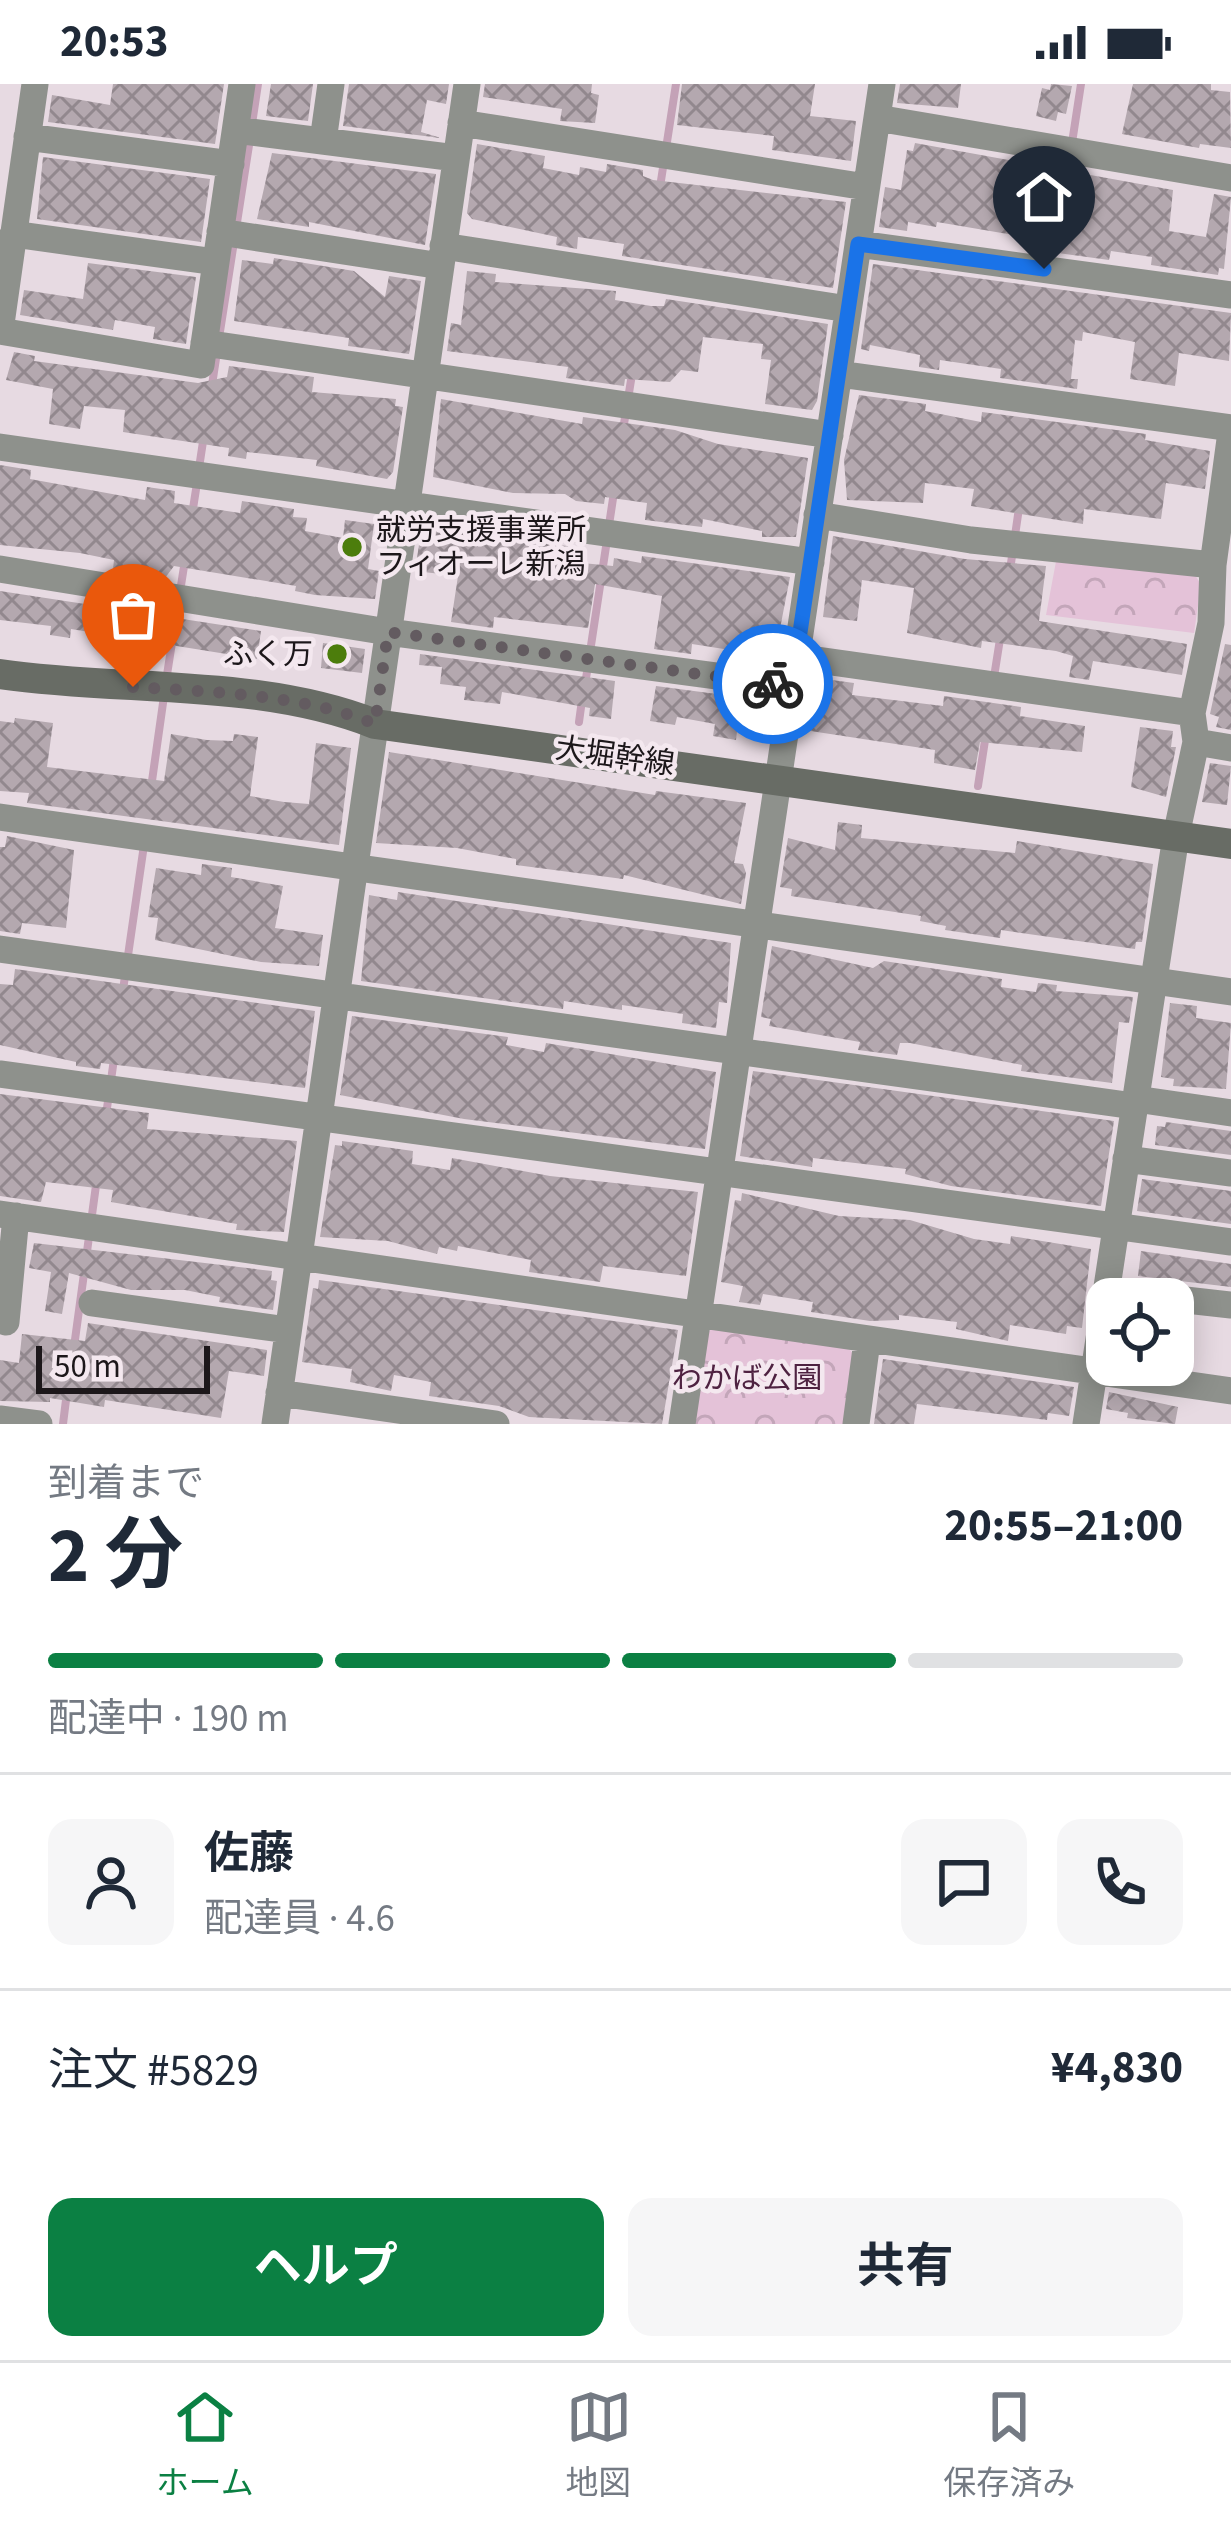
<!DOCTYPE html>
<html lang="ja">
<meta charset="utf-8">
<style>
body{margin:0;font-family:"Source Sans 3","Noto Sans JP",sans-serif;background:#f6f6f7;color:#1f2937;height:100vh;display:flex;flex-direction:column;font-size:45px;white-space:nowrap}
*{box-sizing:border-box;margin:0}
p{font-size:39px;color:#747a83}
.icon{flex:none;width:66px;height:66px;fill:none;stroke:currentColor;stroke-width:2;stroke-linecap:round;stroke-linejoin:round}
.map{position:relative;height:1340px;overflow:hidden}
.details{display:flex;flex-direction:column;background:#fff;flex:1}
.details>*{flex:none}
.controls{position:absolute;left:1086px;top:1194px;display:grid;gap:24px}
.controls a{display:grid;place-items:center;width:108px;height:108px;border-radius:24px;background:#fff;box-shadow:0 6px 30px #0003;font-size:60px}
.scale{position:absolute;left:36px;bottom:30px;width:174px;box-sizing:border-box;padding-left:12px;border:6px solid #1c171a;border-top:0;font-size:33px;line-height:42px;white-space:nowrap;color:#1c171a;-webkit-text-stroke:9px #f4e8ef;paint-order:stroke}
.pin{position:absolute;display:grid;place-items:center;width:102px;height:102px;color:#fff;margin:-123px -51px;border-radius:50% 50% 50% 0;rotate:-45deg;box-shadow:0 0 12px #0007}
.pin .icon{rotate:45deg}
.courier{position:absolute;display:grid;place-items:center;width:120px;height:120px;margin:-60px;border:9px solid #1a73e8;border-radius:50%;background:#fff;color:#222;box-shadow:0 3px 15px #0007}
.overview em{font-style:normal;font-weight:700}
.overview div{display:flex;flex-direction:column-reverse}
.overview{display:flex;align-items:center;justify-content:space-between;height:204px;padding:0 48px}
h1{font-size:78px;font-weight:700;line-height:90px}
.bar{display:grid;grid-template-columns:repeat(4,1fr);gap:18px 12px;align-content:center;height:144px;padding:0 48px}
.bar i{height:15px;border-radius:9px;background:#e0e1e3}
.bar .selected{background:#0b8043}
.bar p{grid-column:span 4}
.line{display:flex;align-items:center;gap:30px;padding:0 48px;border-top:3px solid #e0e1e3}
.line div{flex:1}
.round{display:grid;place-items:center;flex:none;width:126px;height:126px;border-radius:24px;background:#f6f6f7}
.button{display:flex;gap:24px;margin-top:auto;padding:24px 48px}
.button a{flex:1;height:138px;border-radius:24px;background:#0b8043;color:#fff;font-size:48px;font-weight:700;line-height:138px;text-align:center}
.button a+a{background:#f6f6f7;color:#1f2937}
.status{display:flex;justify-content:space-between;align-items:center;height:84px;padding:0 60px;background:#fff;direction:ltr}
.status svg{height:33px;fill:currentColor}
.tab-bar{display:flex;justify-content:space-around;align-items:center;height:168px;border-top:3px solid #e0e1e3;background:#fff;font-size:33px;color:#747a83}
.tab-bar a{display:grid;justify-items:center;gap:6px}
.tab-bar .selected{color:#0b8043}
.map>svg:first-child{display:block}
.park{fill:url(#park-crowns)}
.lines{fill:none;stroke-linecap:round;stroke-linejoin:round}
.stream{stroke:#c4a2b7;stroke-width:8}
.building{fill:url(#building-cross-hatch)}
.street{stroke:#8e918c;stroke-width:27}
.secondary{stroke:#686c65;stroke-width:30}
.done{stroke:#635b60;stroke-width:12;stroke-dasharray:0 21.6}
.route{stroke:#1a73e8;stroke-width:15}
.poi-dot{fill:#4c7d0c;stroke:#f4e8ef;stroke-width:4.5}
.labels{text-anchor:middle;stroke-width:9;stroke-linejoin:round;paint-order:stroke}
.poi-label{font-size:30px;fill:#1c171a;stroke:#f4e8ef;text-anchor:start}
.street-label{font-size:30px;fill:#1c171a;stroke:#f4e8ef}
.park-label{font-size:30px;fill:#4e2241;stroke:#f4e8ef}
</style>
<div class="status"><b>20:53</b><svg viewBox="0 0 49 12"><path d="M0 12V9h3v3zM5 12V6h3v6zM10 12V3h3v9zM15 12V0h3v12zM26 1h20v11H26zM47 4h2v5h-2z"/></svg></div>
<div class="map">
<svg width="1231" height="1340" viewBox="0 0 1231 1340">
<defs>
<pattern id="park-crowns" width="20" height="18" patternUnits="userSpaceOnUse" patternTransform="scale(3)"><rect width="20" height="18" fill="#e4c2d8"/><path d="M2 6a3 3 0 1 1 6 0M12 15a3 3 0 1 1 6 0" fill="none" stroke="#c3a6b9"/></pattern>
<pattern id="building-cross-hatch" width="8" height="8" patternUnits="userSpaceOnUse" patternTransform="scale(3)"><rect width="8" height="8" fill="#b4a8af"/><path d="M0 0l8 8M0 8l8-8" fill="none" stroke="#92888e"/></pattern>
</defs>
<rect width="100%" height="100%" fill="#e7dae2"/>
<path class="park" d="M 1057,472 L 1194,489 L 1201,501 L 1194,549 L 1046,531 Z
M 715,1243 L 848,1263 L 857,1276 L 847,1340 L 694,1340 L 708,1248 Z"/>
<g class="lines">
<path class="stream" d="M 252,40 L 258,0
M 1072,59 L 1081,0
M 660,103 L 676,0
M 219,254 L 250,55
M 212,301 L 217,268
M 623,346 L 632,290
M 199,384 L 204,351
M 192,431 L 197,399
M 609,441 L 614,408
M 1010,486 L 1019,424
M 994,593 L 1000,555
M 166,597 L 185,476
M 585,601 L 607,456
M 579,638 L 582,616
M 978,702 L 986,650
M 151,704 L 164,612
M 123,906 L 144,761
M 106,1031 L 114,975
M 74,1263 L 97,1094
M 63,1340 L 67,1308"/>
</g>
<path class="building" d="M 113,0 L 224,0 L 215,60 L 48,38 L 52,11 L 110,21 Z
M 271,0 L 313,0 L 308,37 L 266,32 Z
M 349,0 L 449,0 L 446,20 L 427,16 L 421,48 L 441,54 L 343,42 Z
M 485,0 L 592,0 L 591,9 L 599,11 L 595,39 L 560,37 L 562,25 L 483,13 Z
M 682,0 L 815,0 L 810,32 L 856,37 L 851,77 L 772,66 L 774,52 L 677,41 Z
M 900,0 L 961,0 L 958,24 L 897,19 Z
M 1051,0 L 1072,2 L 1066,30 L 1058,28 L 1056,37 L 1036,32 L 1042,4 L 1050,6 Z
M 1133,0 L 1211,0 L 1211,6 L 1230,8 L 1231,64 L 1200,60 L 1199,64 L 1122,50 Z
M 915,59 L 1173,106 L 1169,147 L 1206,153 L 1214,110 L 1231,113 L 1224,185 L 1219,184 L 1218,191 L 1151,181 L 1152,173 L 1111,167 L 1109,176 L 1036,166 L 1037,155 L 937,138 L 936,143 L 908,138 L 907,147 L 879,143 L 885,103 L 901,106 L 907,66 L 913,67 Z
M 477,60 L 545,72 L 543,84 L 579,91 L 580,83 L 606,88 L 607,80 L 643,86 L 643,92 L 653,96 L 846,118 L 833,204 L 622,172 L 624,160 L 578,153 L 577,165 L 556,161 L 557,153 L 472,135 L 467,129 Z
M 272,69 L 436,90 L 425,161 L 309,138 L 309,143 L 257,135 Z
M 43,73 L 210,95 L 201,158 L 37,135 Z
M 274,174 L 354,187 L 385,213 L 389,192 L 421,197 L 409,270 L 348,262 L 349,254 L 234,237 L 242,176 L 273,180 Z
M 88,179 L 196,193 L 186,260 L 153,255 L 155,243 L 115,236 L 113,246 L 20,231 L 24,206 L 83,215 Z
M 873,180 L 1231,229 L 1229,277 L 1179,269 L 1175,302 L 1130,295 L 1135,258 L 1083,248 L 1082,257 L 1075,256 L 1071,295 L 1078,295 L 1077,305 L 1000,294 L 1001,285 L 940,276 L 939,286 L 919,283 L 920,271 L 870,261 L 869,267 L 861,265 Z
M 467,187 L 496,190 L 495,198 L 616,207 L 615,216 L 651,222 L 664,222 L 666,215 L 828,240 L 817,317 L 812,326 L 765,320 L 771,276 L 761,275 L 763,260 L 703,253 L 698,288 L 681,286 L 670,298 L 625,295 L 624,302 L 566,294 L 568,283 L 447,267 L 451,239 L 461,241 Z
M 14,268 L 35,272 L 34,277 L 198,299 L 227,293 L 229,282 L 314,293 L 312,308 L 396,315 L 395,322 L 403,323 L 393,388 L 387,395 L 316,382 L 317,376 L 247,368 L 246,375 L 228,372 L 229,364 L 123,348 L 125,326 L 84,322 L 80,345 L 49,340 L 53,305 L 6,296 Z
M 859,311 L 926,320 L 925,327 L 981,338 L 982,328 L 1146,350 L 1145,356 L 1210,367 L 1205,405 L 1166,399 L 1161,435 L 1084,425 L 1083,440 L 971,422 L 974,405 L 925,399 L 923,419 L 847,416 L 844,376 Z
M 441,315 L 582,340 L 583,333 L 675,346 L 718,360 L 808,374 L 796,453 L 762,453 L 762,447 L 703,435 L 702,443 L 645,436 L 647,419 L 605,413 L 604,420 L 576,417 L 565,410 L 513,409 L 433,393 Z
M 0,381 L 31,386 L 30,395 L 145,416 L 147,403 L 175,407 L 174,419 L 240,429 L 242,417 L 294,425 L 293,433 L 307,434 L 305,447 L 343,454 L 345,436 L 374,440 L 368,485 L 379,487 L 375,515 L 315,511 L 295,507 L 296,502 L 174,482 L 165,494 L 113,485 L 114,476 L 80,469 L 0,461 Z
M 422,441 L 574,463 L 572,478 L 613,482 L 614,474 L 641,479 L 642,472 L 790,493 L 778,555 L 746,550 L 743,568 L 692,560 L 691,570 L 654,565 L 662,512 L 595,500 L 588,544 L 494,533 L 493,544 L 451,538 L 458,492 L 415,487 Z
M 833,452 L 965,475 L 1046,482 L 1039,537 L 1187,560 L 1182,591 L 1093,577 L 1089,596 L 1069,593 L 1073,572 L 1056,567 L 982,557 L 981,564 L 907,549 L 914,504 L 862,496 L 857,537 L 823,533 Z
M 0,507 L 261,547 L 257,575 L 71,545 L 70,554 L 50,551 L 51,542 L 0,536 Z
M 323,559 L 365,565 L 362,589 L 321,584 Z
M 1225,560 L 1231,561 L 1231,646 L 1216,643 L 1219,633 L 1210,630 Z
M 420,570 L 615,597 L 611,635 L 589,632 L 590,624 L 502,608 L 500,620 L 464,616 L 466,603 L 440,600 L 442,583 L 419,581 Z
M 817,594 L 854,599 L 852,611 L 943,622 L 944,612 L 1021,623 L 1020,632 L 1085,642 L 1082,668 L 980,658 L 975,686 L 934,679 L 935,666 L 804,646 Z
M 656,602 L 762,616 L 758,642 L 738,639 L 736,656 L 713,652 L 715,640 L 677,633 L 675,641 L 650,637 Z
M 15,634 L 53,639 L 47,683 L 164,697 L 171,650 L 207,656 L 233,657 L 234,650 L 258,653 L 250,712 L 284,718 L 309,720 L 316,659 L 351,664 L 339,761 L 27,719 L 29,709 L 0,707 L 0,637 L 14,639 Z
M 1140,643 L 1173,647 L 1171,663 L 1176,663 L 1166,713 L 1131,703 Z
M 389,668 L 655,711 L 656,707 L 746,719 L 734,779 L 743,780 L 746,789 L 741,820 L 624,791 L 623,795 L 516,781 L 516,775 L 457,764 L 376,759 Z
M 1210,679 L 1231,682 L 1227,721 L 1202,718 Z
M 838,738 L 862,741 L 861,754 L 1015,769 L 1017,757 L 1153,780 L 1142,858 L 1136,858 L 1135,865 L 1001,846 L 1000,854 L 945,846 L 946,842 L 920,837 L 921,832 L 791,812 L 792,805 L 780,803 L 788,754 L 835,766 Z
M 7,752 L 74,766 L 66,844 L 22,839 L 20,850 L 0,847 L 0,763 L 5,763 Z
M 202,780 L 232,784 L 231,793 L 283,802 L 275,844 L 323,851 L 319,882 L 261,878 L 155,856 L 158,834 L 148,833 L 156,784 L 201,791 Z
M 398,808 L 731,859 L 727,919 L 719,918 L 716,944 L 682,939 L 683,930 L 622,921 L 622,926 L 564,917 L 563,925 L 361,897 L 369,811 L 397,816 Z
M 772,862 L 873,884 L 884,877 L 1002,895 L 1001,903 L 1036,908 L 1038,899 L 1057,901 L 1056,907 L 1133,913 L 1129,939 L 1119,938 L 1112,999 L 1021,987 L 1022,981 L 910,959 L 900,959 L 897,971 L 858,966 L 860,958 L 769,942 L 771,935 L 761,933 Z
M 15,885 L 315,927 L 305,1004 L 101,979 L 100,985 L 76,982 L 76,978 L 0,961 L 0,900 L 13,901 Z
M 1170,919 L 1197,922 L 1196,934 L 1231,939 L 1226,1005 L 1173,1002 L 1174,995 L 1161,993 Z
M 352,932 L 508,953 L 506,961 L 544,968 L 546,959 L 716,988 L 705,1065 L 464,1035 L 340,1011 Z
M 753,987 L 1114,1037 L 1101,1122 L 951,1102 L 905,1090 L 906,1085 L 813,1074 L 812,1083 L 740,1072 Z
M 0,1010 L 149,1029 L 147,1045 L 297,1057 L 284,1148 L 236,1146 L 237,1140 L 111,1118 L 113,1106 L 46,1098 L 41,1118 L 0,1112 Z
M 1166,1038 L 1231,1047 L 1231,1071 L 1155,1061 L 1157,1042 L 1165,1043 Z
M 342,1057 L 413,1067 L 412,1080 L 450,1086 L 452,1074 L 550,1092 L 698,1108 L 686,1192 L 603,1182 L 600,1198 L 529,1188 L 531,1176 L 458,1162 L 457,1167 L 439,1163 L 437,1170 L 388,1157 L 320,1153 L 335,1061 L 342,1062 Z
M 1142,1095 L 1231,1107 L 1231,1140 L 1137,1127 Z
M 742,1109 L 839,1132 L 910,1136 L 974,1155 L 1010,1160 L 1011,1152 L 1091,1165 L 1082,1244 L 1067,1242 L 1066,1250 L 1010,1241 L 1008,1257 L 956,1245 L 957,1238 L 899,1231 L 899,1236 L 870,1237 L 811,1228 L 813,1218 L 763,1210 L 760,1221 L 739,1218 L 743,1202 L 721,1198 L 735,1116 L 741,1117 Z
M 34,1159 L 272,1187 L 271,1196 L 277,1197 L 273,1226 L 219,1218 L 220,1213 L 185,1206 L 131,1206 L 69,1189 L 62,1230 L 45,1227 L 51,1188 L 29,1184 Z
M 1141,1167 L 1231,1180 L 1231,1203 L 1138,1192 Z
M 319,1196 L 678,1246 L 662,1340 L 529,1333 L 499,1322 L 429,1312 L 431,1298 L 394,1291 L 391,1307 L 350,1298 L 352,1285 L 302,1278 L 313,1204 L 318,1205 Z
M 88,1239 L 267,1266 L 264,1292 L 229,1287 L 221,1334 L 105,1316 L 104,1323 L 50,1314 L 50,1318 L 0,1317 L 0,1276 L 19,1279 L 22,1250 L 85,1257 Z
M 883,1275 L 1074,1303 L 1069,1332 L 1048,1329 L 1047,1336 L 917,1320 L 914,1340 L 874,1340 Z
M 1109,1308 L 1178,1323 L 1175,1340 L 1127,1334 L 1128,1329 L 1106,1325 Z"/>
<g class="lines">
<path class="street" d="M 877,34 L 1231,94
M 461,39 L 866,103
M 236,46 L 456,74
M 27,53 L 231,80
M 323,57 L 331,0
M 220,148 L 441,182
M 13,150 L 216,178
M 858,160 L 1231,211
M 443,162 L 848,225
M 0,247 L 201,281 L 242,0
M 0,247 L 35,0
M 204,259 L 830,351
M 839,290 L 1231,344
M 0,363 L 811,478
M 817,431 L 971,456 L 1213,481
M 0,485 L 388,548 L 792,602
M 796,573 L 1192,629
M 1196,658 L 1231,664
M 0,733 L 1231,908
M 0,865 L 1134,1022
M 0,990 L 1231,1158
M 1136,1015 L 1231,1029
M 1126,1075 L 1231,1089
M 0,1130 L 1231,1307
M 1106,1207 L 1231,1221
M 92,1219 L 288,1246
M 6,1238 L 16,1132
M 279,1309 L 496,1340
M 0,1335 L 39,1340
M 275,1340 L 467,0
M 682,1340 L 882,0
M 856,1340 L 867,1257
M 1086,1340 L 1176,752 L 1196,658 L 1192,629 L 1211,539 L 1213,481 L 1231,348"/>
<path class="secondary" d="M 0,590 C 122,608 259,594 375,640 L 1231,760"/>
</g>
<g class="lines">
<path class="done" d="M 133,603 C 212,608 301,610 375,640 L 388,548 L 773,600"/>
<path class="route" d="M 773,600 L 792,602 L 858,160 L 1044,185"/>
</g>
<g class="poi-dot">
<circle cx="352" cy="463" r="12"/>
<circle cx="337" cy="570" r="12"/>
</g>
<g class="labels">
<g class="poi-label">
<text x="376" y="456">就労支援事業所<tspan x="376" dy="34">フィオーレ新潟</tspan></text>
<text x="313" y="580" text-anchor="end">ふく万</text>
</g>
<g class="street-label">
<text transform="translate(615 672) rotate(8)" y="10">大堀幹線</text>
</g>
<g class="park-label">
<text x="747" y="1304">わかば公園</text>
</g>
</g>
</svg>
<div class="controls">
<a><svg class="icon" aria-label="locate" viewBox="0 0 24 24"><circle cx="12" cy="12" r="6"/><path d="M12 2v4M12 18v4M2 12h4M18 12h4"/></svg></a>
</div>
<div class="scale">50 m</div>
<div class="pin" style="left:133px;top:603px;background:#ea580c"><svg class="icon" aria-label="bag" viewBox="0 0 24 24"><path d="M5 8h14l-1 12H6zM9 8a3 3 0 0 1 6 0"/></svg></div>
<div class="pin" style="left:1044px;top:185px;background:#1f2937"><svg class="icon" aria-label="home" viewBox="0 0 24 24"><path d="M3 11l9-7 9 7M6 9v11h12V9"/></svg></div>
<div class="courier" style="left:773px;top:600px"><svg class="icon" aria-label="bike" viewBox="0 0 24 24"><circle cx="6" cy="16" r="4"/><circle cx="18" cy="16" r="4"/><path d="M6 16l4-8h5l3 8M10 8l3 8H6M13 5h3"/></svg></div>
</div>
<section class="details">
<div class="overview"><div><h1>2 分</h1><p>到着まで</p></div><em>20:55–21:00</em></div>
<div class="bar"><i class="selected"></i><i class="selected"></i><i class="selected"></i><i></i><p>配達中 · 190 m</p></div>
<div class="line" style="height:216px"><a class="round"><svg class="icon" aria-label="person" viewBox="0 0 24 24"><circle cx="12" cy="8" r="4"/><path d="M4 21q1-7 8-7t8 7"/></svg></a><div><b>佐藤</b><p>配達員 · 4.6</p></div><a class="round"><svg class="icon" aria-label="chat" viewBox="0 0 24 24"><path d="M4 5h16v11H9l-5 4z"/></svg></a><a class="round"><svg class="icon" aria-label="phone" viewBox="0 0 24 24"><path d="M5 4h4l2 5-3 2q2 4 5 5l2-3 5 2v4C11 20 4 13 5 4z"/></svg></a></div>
<div class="line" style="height:156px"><div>注文 #5829</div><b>¥4,830</b></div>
<div class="button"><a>ヘルプ</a><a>共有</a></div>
</section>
<nav class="tab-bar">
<a class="selected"><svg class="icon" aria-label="home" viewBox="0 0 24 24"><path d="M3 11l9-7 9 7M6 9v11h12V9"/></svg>ホーム</a>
<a><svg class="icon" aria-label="map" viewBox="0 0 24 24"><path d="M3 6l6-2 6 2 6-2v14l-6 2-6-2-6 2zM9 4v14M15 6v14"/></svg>地図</a>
<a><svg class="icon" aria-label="saved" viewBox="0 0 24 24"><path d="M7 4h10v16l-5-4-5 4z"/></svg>保存済み</a>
</nav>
